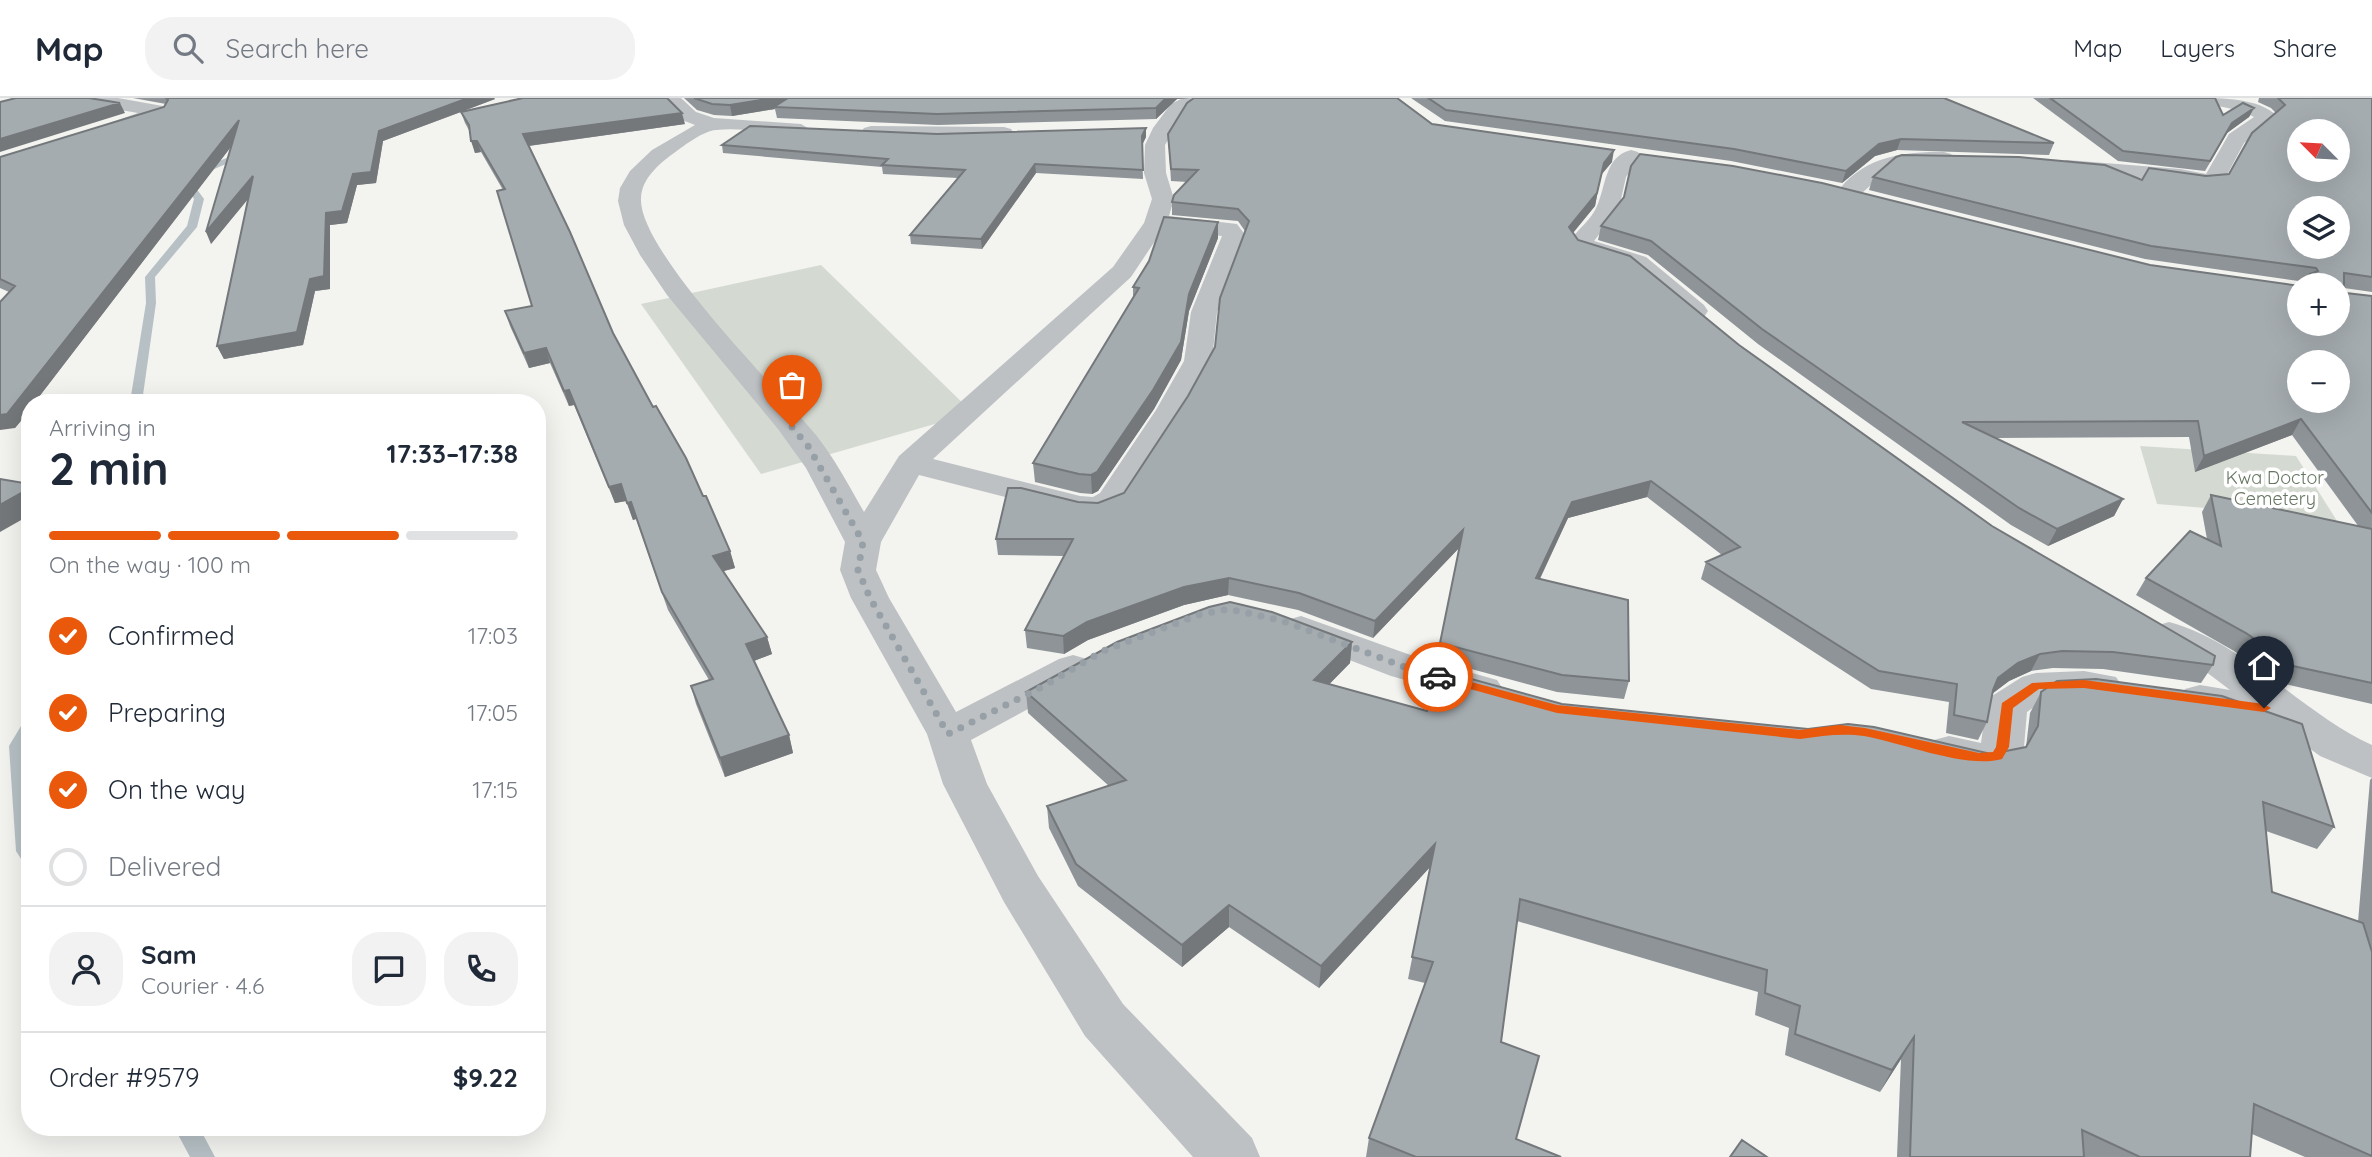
<!DOCTYPE html>
<meta charset="utf-8">
<style>
body{margin:0;font-family:Quicksand,sans-serif;background:#f2f2f3;color:#1f2937;height:100vh;display:flex;flex-direction:column;font-size:26px;white-space:nowrap}
*{box-sizing:border-box;margin:0}
p{font-size:23px;color:#747a83}
.icon{flex:none;width:38px;height:38px;fill:none;stroke:currentColor;stroke-width:2;stroke-linecap:round;stroke-linejoin:round}
.map{position:relative;flex:1;overflow:hidden}
.side{position:absolute;left:21px;top:296px;width:525px;height:742px;display:flex;flex-direction:column;background:#fff;border-radius:28px;box-shadow:0 7px 28px #0002}
.side>*{flex:none}
.needle{width:46px;rotate:294deg}
.tools{position:absolute;left:2287px;top:21px;display:grid;gap:14px}
.tools a{display:grid;place-items:center;width:63px;height:63px;border-radius:50%;background:#fff;box-shadow:0 7px 28px #0002;font-size:35px}
.pin{position:absolute;display:grid;place-items:center;width:60px;height:60px;color:#fff;margin:-72px -30px;border-radius:50% 50% 50% 0;rotate:-45deg;box-shadow:0 0 7px #0007}
.pin .icon{rotate:45deg}
.courier{position:absolute;display:grid;place-items:center;width:70px;height:70px;margin:-35px;border:5px solid #ea580c;border-radius:50%;background:#fff;color:#222;box-shadow:0 2px 9px #0007}
.head em{font-style:normal;font-weight:800}
.head div{display:flex;flex-direction:column-reverse}
.head{display:flex;align-items:center;justify-content:space-between;height:119px;padding:0 28px}
h1{font-size:46px;font-weight:800;line-height:52px}
.bar{display:grid;grid-template-columns:repeat(4,1fr);gap:10px 7px;align-content:center;height:84px;padding:0 28px}
.bar i{height:9px;border-radius:5px;background:#e0e1e3}
.bar .selected{background:#ea580c}
.bar p{grid-column:span 4}
.line{display:flex;align-items:center;gap:18px;padding:0 28px;border-top:2px solid #e0e1e3}
.line div{flex:1}
.round{display:grid;place-items:center;flex:none;width:74px;height:74px;border-radius:28px;background:#f2f2f3}
ol{padding:0 28px;list-style:none}
li{display:flex;align-items:center;gap:21px;height:77px}
li p{margin-inline-start:auto}
li .icon{padding:7px;border-radius:50%;background:#ea580c;color:#fff;stroke-width:4}
li:last-child{color:#747a83}
li i{width:38px;height:38px;border:4px solid #e0e1e3;border-radius:50%}
header{display:flex;align-items:center;gap:42px;box-sizing:border-box;height:98px;padding:0 35px;background:#fff;border-bottom:2px solid #e0e1e3}
header strong{font-size:33px}
nav{display:flex;gap:38px;margin-inline-start:auto;font-size:24px}
.search{width:490px;height:63px;background:#f2f2f3;display:flex;align-items:center;gap:18px;box-sizing:border-box;padding:0 24px;border-radius:28px;color:#747a83;font-size:26px}
.map>svg:first-child{display:block}
.green{fill:#d4dad1}
.lines{fill:none;stroke-linecap:round;stroke-linejoin:round}
.stream{fill:#b7c1c5;fill-rule:evenodd}
.minor{fill:#bdc1c4;fill-rule:evenodd}
.wall{fill:#8e9497}
.shaded-wall{fill:#74787b}
.building{fill:#a5acb0;stroke:#74787b;stroke-width:2;fill-rule:evenodd}
.route{fill:#ea580c}
.done{stroke:#97a0a6;stroke-width:7;stroke-dasharray:0 12.6}
.labels{text-anchor:middle;stroke-width:7;stroke-linejoin:round;paint-order:stroke}
.park-label{font-size:18px;fill:#677663;stroke:#fff}
</style>
<header>
<strong>Map</strong>
<div class="search"><svg class="icon" aria-label="search" viewBox="0 0 24 24"><circle cx="10" cy="10" r="6"/><path d="M15 15l6 6"/></svg>Search here</div>
<nav><a>Map</a><a>Layers</a><a>Share</a></nav>
</header>
<div class="map">
<svg width="2372" height="1059" viewBox="0 0 2372 1059">
<rect width="100%" height="100%" fill="#f3f3f0"/>
<path class="green" d="M 821,167 L 973,315 L 761,376 L 641,206 Z
M 2140,348 L 2296,358 L 2339,426 L 2206,410 L 2157,406 Z"/>
<g class="lines">
<path class="stream" d="M 242,54 L 249,56 L 212,72 L 193,86 L 204,101 L 197,129 L 155,179 L 156,205 L 142,304 L 130,304 L 146,205 L 145,179 L 187,128 L 194,101 L 184,85 L 206,68 Z
M 30,621 L 30,643 L 27,648 L 30,683 L 30,766 L 23,764 L 16,753 L 9,648 L 24,623 Z
M 174,1029 L 199,1029 L 215,1059 L 190,1059 Z"/>
<path class="minor" d="M 77,0 L 118,0 L 168,9 L 170,13 L 168,17 L 116,35 L 109,33 L 106,29 L 109,25 L 138,15 L 86,6 Z
M 662,0 L 681,0 L 696,14 L 714,20 L 801,26 L 811,32 L 801,38 C 774,36 743,29 716,32 C 703,33 685,47 674,55 C 659,66 642,80 641,100 C 638,153 779,292 816,337 C 835,361 849,388 864,414 L 899,358 L 1113,169 L 1144,125 L 1152,101 L 1144,75 L 1145,47 L 1153,30 L 1171,6 L 1183,0 L 1206,0 L 1185,14 L 1165,47 L 1166,75 L 1174,101 L 1169,118 L 1237,126 L 1246,138 L 1217,214 L 1212,263 L 1186,312 L 1124,409 L 1099,419 L 1080,418 L 919,377 L 881,444 L 876,472 L 889,500 L 956,614 L 1059,561 L 1073,557 L 1087,561 L 1093,570 L 1087,579 L 971,642 L 987,686 L 1038,778 L 1123,906 L 1252,1040 L 1260,1059 L 1193,1059 L 1085,938 L 1004,804 L 943,686 L 927,636 L 851,500 L 840,472 L 845,444 L 806,370 L 778,331 L 667,197 L 640,157 L 624,127 L 618,103 L 620,90 L 630,73 L 652,52 L 695,27 L 682,22 ZM 1163,131 L 1222,138 L 1191,214 L 1184,263 L 1156,312 L 1100,395 L 1093,399 L 1080,398 L 933,361 L 1131,179 Z
M 2197,0 C 2222,0 2259,0 2277,18 L 2244,45 L 2222,86 L 2203,89 L 2179,83 L 2067,74 L 2060,72 L 2056,68 L 2060,64 L 2067,62 L 2180,71 L 2206,76 L 2229,36 L 2254,19 L 2242,13 L 2199,4 Z
M 871,28 L 1004,29 L 1011,31 L 1014,35 L 1011,39 L 1004,41 L 864,38 L 861,34 L 864,30 Z
M 1631,52 L 1638,54 L 1641,58 L 1626,79 L 1619,110 L 1594,143 L 1646,159 L 1704,207 L 1708,213 L 1704,219 L 1695,221 L 1686,219 L 1628,169 L 1577,154 L 1569,144 C 1577,132 1592,121 1597,108 C 1606,88 1605,58 1631,52 Z
M 1944,54 L 1951,56 L 1954,60 L 1951,64 L 1898,69 L 1879,80 L 1855,101 L 1839,101 L 1836,96 C 1861,59 1903,53 1944,54 Z
M 1301,518 L 1419,560 L 1497,582 L 1503,591 L 1497,600 L 1483,604 L 1391,578 L 1287,538 L 1282,530 L 1287,522 Z
M 2169,524 C 2242,543 2303,616 2372,647 L 2372,680 L 2320,658 L 2276,626 L 2185,611 L 2179,601 L 2185,591 L 2200,587 L 2230,592 L 2205,573 L 2155,544 L 2150,536 L 2155,528 Z
M 2084,573 L 2116,579 L 2122,588 L 2116,597 L 2102,601 L 2045,601 L 2027,614 L 2024,649 L 2012,669 L 1979,675 L 1934,664 L 1927,653 L 1934,642 L 1949,638 L 1981,645 L 1986,608 L 1992,598 L 2022,579 L 2036,575 Z"/>
</g>
<path class="wall" d="M 133,0 L 494,0 L 495,1 L 461,14 L 685,26 L 529,48 L 613,235 L 730,453 L 735,470 L 723,473 L 767,539 L 772,556 L 754,563 L 789,637 L 793,655 L 725,679 L 696,606 L 691,588 L 709,582 L 668,512 L 636,421 L 633,422 L 626,403 L 615,405 L 574,307 L 569,308 L 550,265 L 529,270 L 510,228 L 505,213 L 532,208 L 503,92 L 481,54 L 475,55 L 470,34 L 465,25 L 461,14 L 383,43 L 376,85 L 357,87 L 347,125 L 330,127 L 330,191 L 315,193 L 303,247 L 224,261 L 217,248 L 248,100 L 211,146 L 231,48 L 35,304 L 30,304 L 30,312 L 15,330 L 9,194 L 0,190 L 0,59 L 164,9 L 166,6 Z
M 684,0 L 1190,0 L 1177,1 L 1156,21 L 938,27 L 777,20 L 775,11 L 732,18 L 714,17 L 697,12 Z
M 1411,0 L 1944,0 L 2054,45 L 2049,57 L 1897,52 L 1875,58 L 1842,85 L 1731,63 L 1445,23 Z
M 2033,0 L 2215,0 L 2223,17 L 2254,10 L 2249,19 L 2227,35 L 2205,73 L 2118,63 Z
M 2259,0 L 2372,0 L 2372,194 L 2344,190 L 2344,193 L 2346,195 L 2372,198 L 2372,606 L 2281,585 L 2234,553 L 2136,497 L 2146,480 L 2207,441 L 2202,414 L 2211,397 L 2359,429 L 2292,337 L 2195,374 L 2189,339 L 1995,340 L 2123,401 L 2114,418 L 2048,448 L 2011,427 L 1758,246 L 1648,157 L 1598,142 L 1601,128 L 2300,226 L 2338,187 L 2304,187 L 2306,184 L 2145,161 L 1869,92 L 1873,79 L 2142,82 L 2229,76 L 2276,15 L 2271,10 L 2258,4 Z
M 1432,26 L 1612,64 L 1601,77 L 1595,108 L 1573,135 L 1578,142 L 1739,247 L 1992,428 L 2213,567 L 2201,585 L 2103,571 L 2053,570 L 2031,573 L 2009,583 L 1992,596 L 1987,624 L 1978,642 L 1946,635 L 1949,604 L 1871,591 L 1701,481 L 1706,464 L 1722,457 L 1647,399 L 1568,420 L 1540,481 L 1629,583 L 1624,601 L 1557,594 L 1438,562 L 1459,450 L 1373,540 L 1298,512 L 1228,497 L 1184,507 L 1088,542 L 1064,556 L 1027,550 L 1025,532 L 1065,458 L 998,457 L 996,441 L 1078,404 L 1098,405 L 1124,395 L 1188,298 L 1215,249 L 1245,133 L 1238,123 L 1172,117 L 1172,104 L 1187,84 L 1171,83 L 1168,36 Z
M 937,36 L 1146,39 L 1142,47 L 1143,81 L 1036,75 L 982,151 L 911,146 L 910,137 L 958,80 L 883,76 L 882,69 L 723,55 L 722,47 Z
M 1218,140 L 1189,213 L 1181,262 L 1154,311 L 1098,393 L 1092,396 L 1080,395 L 1035,384 L 1033,365 L 1133,199 L 1133,189 Z
M 1352,544 L 1350,565 L 1329,586 L 1427,613 L 1562,606 L 1991,656 L 2026,649 L 2030,615 L 2041,594 L 2334,729 L 2317,751 L 2266,733 L 2272,794 L 2358,824 L 2370,682 L 2372,680 L 2372,1059 L 2305,1059 L 2252,1036 L 2250,1059 L 1897,1059 L 1901,961 L 1880,994 L 1785,957 L 1789,930 L 1755,917 L 1758,894 L 1517,823 L 1501,944 L 1516,1041 L 1561,1059 L 1366,1059 L 1369,1040 L 1425,885 L 1408,881 L 1430,769 L 1319,890 L 1229,829 L 1182,869 L 1078,788 L 1049,730 L 1047,708 L 1109,688 L 1028,615 L 1026,594 Z"/>
<path class="shaded-wall" d="M 468,0 L 494,0 L 495,1 L 383,43 L 376,85 L 357,87 L 347,125 L 330,127 L 330,191 L 315,193 L 303,247 L 224,261 L 217,248 L 326,115 L 353,76 L 379,33 Z
M 774,0 L 794,0 L 774,9 L 775,11 L 732,18 L 730,7 Z
M 1166,0 L 1190,0 L 1177,1 L 1156,21 L 1156,10 Z
M 120,5 L 125,15 L 0,54 L 0,41 Z
M 2254,10 L 2249,19 L 2227,35 L 2205,73 L 2232,25 Z
M 682,15 L 685,26 L 527,48 L 523,36 Z
M 239,22 L 244,32 L 35,304 L 30,304 L 30,312 L 15,330 L 0,332 L 0,317 Z
M 1146,30 L 1146,39 L 1142,47 L 1142,38 Z
M 1901,41 L 1897,52 L 1875,58 L 1842,85 L 1846,73 L 1879,46 Z
M 471,43 L 477,43 L 481,54 L 475,55 Z
M 1614,52 L 1612,64 L 1601,77 L 1595,108 L 1567,142 L 1569,129 L 1604,65 Z
M 1035,66 L 1036,75 L 982,151 L 981,141 Z
M 253,78 L 258,89 L 211,146 L 206,134 Z
M 1218,124 L 1218,140 L 1189,213 L 1181,262 L 1154,311 L 1098,393 L 1092,396 L 1091,377 L 1189,196 Z
M 546,250 L 550,265 L 529,270 L 524,255 Z
M 569,292 L 574,307 L 569,308 L 564,293 Z
M 2301,321 L 2292,337 L 2195,374 L 2204,358 Z
M 1651,383 L 1647,399 L 1568,420 L 1532,497 L 1536,480 L 1572,404 Z
M 621,386 L 626,403 L 615,405 L 609,389 Z
M 30,390 L 30,417 L 0,434 L 0,407 Z
M 2123,401 L 2114,418 L 2048,448 L 2057,431 Z
M 631,404 L 636,421 L 633,422 L 627,405 Z
M 1463,432 L 1460,449 L 1373,540 L 1375,523 Z
M 730,453 L 735,470 L 717,475 L 713,458 Z
M 1229,480 L 1228,497 L 1184,507 L 1088,542 L 1064,556 L 1063,538 L 1087,524 L 1184,489 Z
M 767,539 L 772,556 L 751,564 L 746,546 Z
M 1352,544 L 1350,565 L 1313,603 L 1314,582 Z
M 2040,556 L 2031,573 L 2009,583 L 1989,598 L 1998,580 L 2018,565 Z
M 789,637 L 793,655 L 725,679 L 720,660 Z
M 1435,746 L 1431,768 L 1319,890 L 1321,868 Z
M 1229,807 L 1229,829 L 1182,869 L 1182,847 Z
M 1914,939 L 1901,961 L 1880,994 L 1892,972 Z"/>
<path class="building" d="M 16,0 L 89,0 L 120,5 L 0,41 L 0,4 Z
M 166,0 L 468,0 L 379,33 L 371,74 L 353,76 L 342,113 L 326,115 L 324,178 L 310,181 L 297,234 L 217,248 L 253,78 L 206,134 L 239,22 L 7,316 L 0,317 L 0,204 L 15,188 L 0,181 L 0,59 L 164,9 L 168,2 Z
M 523,0 L 667,0 L 682,15 L 523,36 L 570,134 L 613,235 L 653,309 L 656,308 L 686,360 L 703,398 L 706,398 L 730,453 L 713,458 L 767,539 L 746,546 L 789,637 L 720,660 L 691,588 L 713,581 L 662,494 L 631,404 L 627,405 L 621,386 L 609,389 L 569,292 L 564,293 L 546,250 L 524,255 L 505,213 L 532,208 L 497,93 L 505,91 L 477,43 L 471,43 L 469,27 L 461,14 Z
M 694,0 L 774,0 L 730,7 L 712,6 Z
M 788,0 L 1166,0 L 1156,10 L 937,16 L 774,9 Z
M 1194,0 L 1397,0 L 1432,26 L 1614,52 L 1604,65 L 1597,95 L 1569,129 L 1578,142 L 1630,158 L 1739,247 L 1992,428 L 2215,558 L 2213,567 L 2113,554 L 2062,553 L 2040,556 L 2018,565 L 1998,580 L 1993,592 L 1987,624 L 1954,617 L 1957,586 L 1879,573 L 1706,464 L 1740,449 L 1651,383 L 1572,404 L 1536,480 L 1628,502 L 1629,583 L 1562,577 L 1440,545 L 1463,432 L 1375,523 L 1299,495 L 1229,480 L 1184,489 L 1087,524 L 1063,538 L 1025,532 L 1073,441 L 996,441 L 1008,390 L 1021,390 L 1078,404 L 1098,405 L 1124,395 L 1188,298 L 1215,249 L 1220,200 L 1249,123 L 1238,111 L 1172,104 L 1174,97 L 1198,72 L 1171,71 L 1168,36 L 1187,5 Z
M 1428,0 L 1944,0 L 2054,45 L 1901,41 L 1879,46 L 1846,73 L 1734,51 L 1446,12 Z
M 2050,0 L 2215,0 L 2223,17 L 2243,5 L 2254,10 L 2232,25 L 2210,63 L 2123,53 Z
M 2278,0 L 2372,0 L 2372,179 L 2344,175 L 2344,193 L 2346,195 L 2372,198 L 2372,415 L 2301,321 L 2204,358 L 2198,323 L 1962,324 L 2123,401 L 2057,431 L 2019,410 L 1762,231 L 1651,143 L 1601,128 L 1624,99 L 1631,68 L 1640,56 L 1733,68 L 1822,85 L 2150,167 L 2300,188 L 2300,226 L 2338,226 L 2338,187 L 2310,187 L 2310,176 L 2318,173 L 2316,170 L 2151,148 L 1873,79 L 1896,59 L 1902,57 L 2019,59 L 2105,67 L 2142,82 L 2149,70 L 2206,78 L 2229,76 L 2252,35 L 2285,7 ZM 2300,33 L 2338,33 L 2338,72 L 2300,72 ZM 2300,110 L 2338,110 L 2338,149 L 2300,149 ZM 2300,264 L 2338,264 L 2338,303 L 2300,303 Z
M 750,28 L 937,36 L 1146,30 L 1142,38 L 1143,72 L 1035,66 L 981,141 L 910,137 L 965,72 L 882,67 L 888,61 L 722,47 Z
M 1164,119 L 1218,124 L 1189,196 L 1181,244 L 1153,292 L 1097,374 L 1091,377 L 1079,376 L 1033,365 L 1139,190 L 1133,189 L 1149,163 Z
M 0,381 L 30,386 L 30,390 L 0,407 Z
M 2211,397 L 2372,431 L 2372,585 L 2293,568 L 2246,535 L 2146,480 L 2190,433 L 2221,448 Z
M 1230,504 L 1272,514 L 1352,544 L 1314,582 L 1427,613 L 1435,571 L 1562,606 L 1808,631 L 1848,626 L 1874,629 L 1991,656 L 2026,649 L 2038,628 L 2041,594 L 2057,583 L 2096,581 L 2222,598 L 2302,626 L 2334,729 L 2263,704 L 2272,794 L 2363,825 L 2372,854 L 2372,1058 L 2254,1006 L 2250,1059 L 2140,1059 L 2082,1032 L 2084,1059 L 1910,1059 L 1914,939 L 1892,972 L 1795,936 L 1800,908 L 1765,895 L 1767,872 L 1520,801 L 1501,944 L 1539,958 L 1516,1041 L 1561,1059 L 1416,1059 L 1369,1040 L 1433,864 L 1412,859 L 1435,746 L 1321,868 L 1229,807 L 1182,847 L 1076,766 L 1047,708 L 1126,682 L 1026,594 L 1117,544 L 1209,509 Z
M 1742,1042 L 1767,1059 L 1730,1059 Z"/>
<path class="route" d="M 1438,575 L 1557,607 L 1800,632 L 1839,627 L 1865,630 L 1979,655 L 1993,654 L 1996,649 L 2002,605 L 2032,585 L 2084,582 L 2264,606 L 2271,610 L 2264,614 L 2084,590 L 2039,591 L 2013,610 L 2009,649 L 2002,661 C 1966,671 1903,645 1864,638 C 1842,635 1822,638 1800,641 L 1557,615 L 1434,581 L 1432,579 Z"/>
<g class="lines">
<path class="done" d="M 792,329 L 808,348 L 863,444 L 858,472 L 870,500 L 948,636 L 1042,589 L 1103,553 L 1198,517 L 1229,511 L 1283,523 L 1405,569 L 1438,579"/>
</g>
<g class="labels">
<g class="park-label">
<text x="2275" y="386">Kwa Doctor<tspan x="2275" dy="21">Cemetery</tspan></text>
</g>
</g>
</svg>
<div class="tools">
<a><svg class="needle" viewBox="-14 -14 28 28"><path d="M0-13l5 13h-10z" fill="#e53935"/><path d="M0 13l5-13h-10z" fill="#747a83"/></svg></a>
<a><svg class="icon" aria-label="layers" viewBox="0 0 24 24"><path d="M12 4l9 5-9 5-9-5zM3 14l9 5 9-5"/></svg></a>
<a>+</a>
<a>−</a>
</div>
<div class="pin" style="left:792px;top:329px;background:#ea580c"><svg class="icon" aria-label="bag" viewBox="0 0 24 24"><path d="M5 8h14l-1 12H6zM9 8a3 3 0 0 1 6 0"/></svg></div>
<div class="pin" style="left:2264px;top:610px;background:#1f2937"><svg class="icon" aria-label="home" viewBox="0 0 24 24"><path d="M3 11l9-7 9 7M6 9v11h12V9"/></svg></div>
<div class="courier" style="left:1438px;top:579px"><svg class="icon" aria-label="car" viewBox="0 0 24 24"><path d="M5 17H2v-5l4-1 3-4h7l3 4 3 1v5h-3M9 17h6M6 11h13"/><circle cx="7" cy="17" r="2"/><circle cx="17" cy="17" r="2"/></svg></div>
<section class="side">
<div class="head"><div><h1>2 min</h1><p>Arriving in</p></div><em>17:33–17:38</em></div>
<div class="bar"><i class="selected"></i><i class="selected"></i><i class="selected"></i><i></i><p>On the way · 100 m</p></div>
<ol>
<li><svg class="icon" aria-label="check" viewBox="0 0 24 24"><path d="M5 12l5 5 9-10"/></svg>Confirmed<p>17:03</p></li>
<li><svg class="icon" aria-label="check" viewBox="0 0 24 24"><path d="M5 12l5 5 9-10"/></svg>Preparing<p>17:05</p></li>
<li><svg class="icon" aria-label="check" viewBox="0 0 24 24"><path d="M5 12l5 5 9-10"/></svg>On the way<p>17:15</p></li>
<li><i></i>Delivered</li>
</ol>
<div class="line" style="height:126px"><a class="round"><svg class="icon" aria-label="person" viewBox="0 0 24 24"><circle cx="12" cy="8" r="4"/><path d="M4 21q1-7 8-7t8 7"/></svg></a><div><b>Sam</b><p>Courier · 4.6</p></div><a class="round"><svg class="icon" aria-label="chat" viewBox="0 0 24 24"><path d="M4 5h16v11H9l-5 4z"/></svg></a><a class="round"><svg class="icon" aria-label="phone" viewBox="0 0 24 24"><path d="M5 4h4l2 5-3 2q2 4 5 5l2-3 5 2v4C11 20 4 13 5 4z"/></svg></a></div>
<div class="line" style="height:91px"><div>Order #9579</div><b>$9.22</b></div>
</section>
</div>
